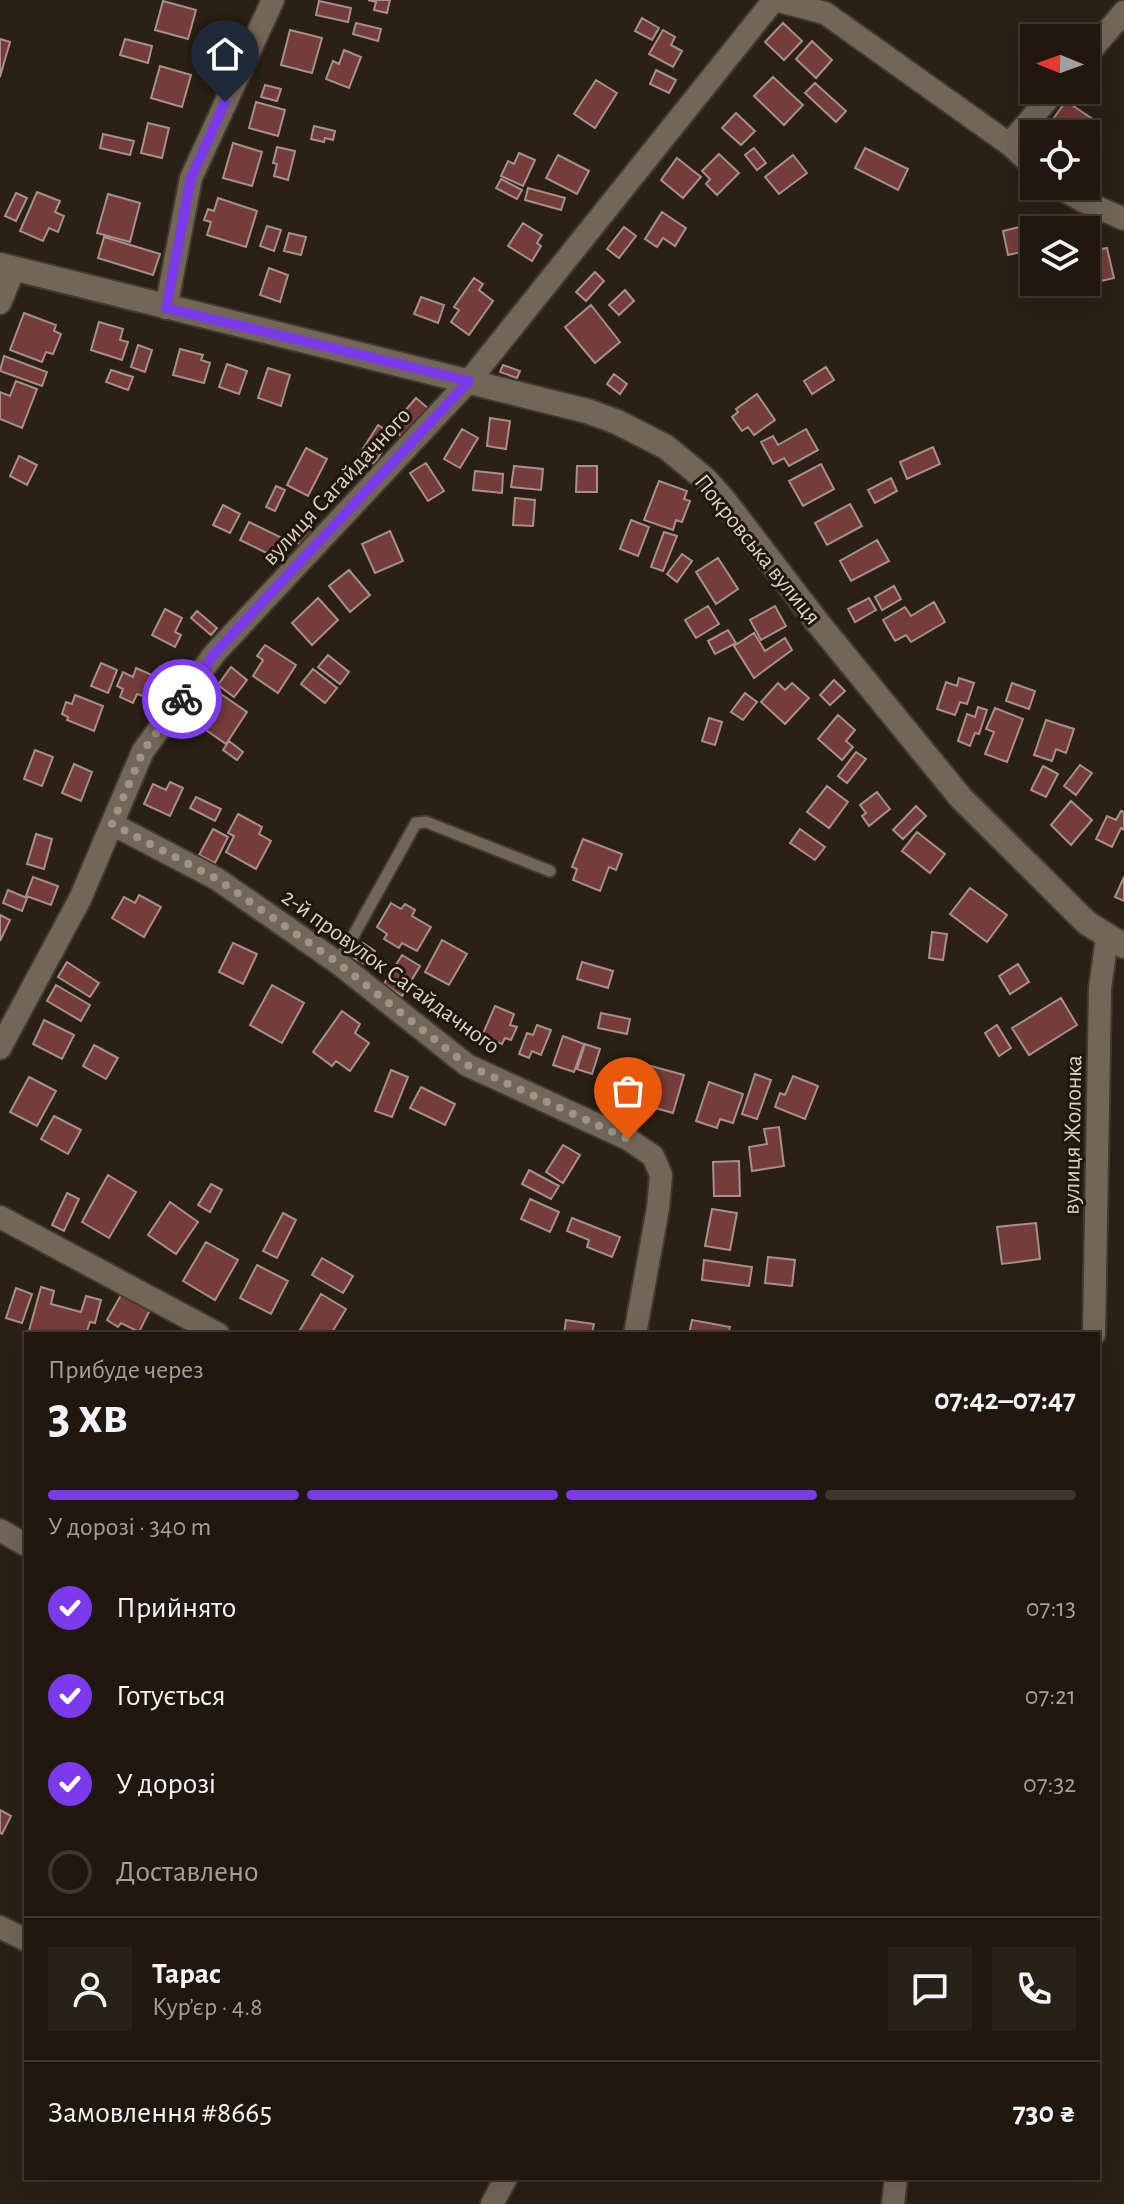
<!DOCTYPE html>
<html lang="uk">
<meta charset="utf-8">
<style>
body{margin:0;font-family:"Alegreya Sans",sans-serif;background:#282117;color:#f1f3f6;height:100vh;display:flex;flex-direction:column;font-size:30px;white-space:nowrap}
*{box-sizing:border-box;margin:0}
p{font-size:26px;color:#a2a09e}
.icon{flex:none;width:44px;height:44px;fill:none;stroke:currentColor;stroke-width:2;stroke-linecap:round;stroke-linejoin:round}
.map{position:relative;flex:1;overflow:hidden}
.details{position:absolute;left:24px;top:1332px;width:1076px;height:848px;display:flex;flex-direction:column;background:#20180e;border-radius:0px;box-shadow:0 8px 32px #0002,0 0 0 2px #3d372e}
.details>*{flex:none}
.needle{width:52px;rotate:271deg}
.buttons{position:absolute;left:1020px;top:24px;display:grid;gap:16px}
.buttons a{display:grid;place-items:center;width:80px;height:80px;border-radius:0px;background:#20180e;box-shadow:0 8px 32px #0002,0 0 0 2px #3d372e;font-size:40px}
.pin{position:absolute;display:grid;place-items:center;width:68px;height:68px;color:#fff;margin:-82px -34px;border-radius:50% 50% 50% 0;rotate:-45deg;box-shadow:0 0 8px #0007}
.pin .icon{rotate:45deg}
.courier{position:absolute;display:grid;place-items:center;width:80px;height:80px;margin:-40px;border:6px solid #7c3aed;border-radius:50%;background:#fff;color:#222;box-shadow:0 2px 10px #0007}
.overview em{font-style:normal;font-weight:700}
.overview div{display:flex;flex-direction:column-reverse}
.overview{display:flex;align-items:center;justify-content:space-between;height:136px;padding:0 24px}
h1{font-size:52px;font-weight:700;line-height:60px}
.bar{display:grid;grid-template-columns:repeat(4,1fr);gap:12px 8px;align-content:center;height:96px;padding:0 24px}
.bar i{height:10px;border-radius:6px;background:#3d372e}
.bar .on{background:#7c3aed}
.bar p{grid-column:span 4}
.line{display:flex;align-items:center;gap:20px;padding:0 24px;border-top:2px solid #3d372e}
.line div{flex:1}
.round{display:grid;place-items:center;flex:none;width:84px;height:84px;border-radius:0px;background:#282117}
ol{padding:0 24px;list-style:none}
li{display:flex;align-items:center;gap:24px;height:88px}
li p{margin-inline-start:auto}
li .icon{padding:8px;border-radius:50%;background:#7c3aed;color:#fff;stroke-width:4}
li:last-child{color:#a2a09e}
li i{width:44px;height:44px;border:4px solid #3d372e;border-radius:50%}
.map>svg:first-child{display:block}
.building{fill:#753d39;stroke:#a68f8d;stroke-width:2}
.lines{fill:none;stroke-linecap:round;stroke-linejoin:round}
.service-casing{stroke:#423a31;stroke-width:15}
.minor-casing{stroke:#423a31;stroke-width:26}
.tertiary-casing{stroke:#423a31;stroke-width:28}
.service{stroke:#726657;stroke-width:11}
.minor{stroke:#726657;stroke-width:22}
.tertiary{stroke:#726657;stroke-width:24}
.done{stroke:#9c948a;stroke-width:8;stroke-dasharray:0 14.4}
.route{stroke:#7c3aed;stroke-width:10}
.labels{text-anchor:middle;stroke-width:6;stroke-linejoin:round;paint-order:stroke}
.street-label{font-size:24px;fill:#d9d2ca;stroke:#20170a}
</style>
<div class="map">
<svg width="1124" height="2204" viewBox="0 0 1124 2204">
<rect width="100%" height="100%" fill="#2a2013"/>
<path class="building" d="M 368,0 L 390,0 L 387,13 L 374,10 L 376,2 Z
M 163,1 L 196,10 L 188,39 L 155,30 Z
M 319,1 L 351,8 L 348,22 L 316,15 Z
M 642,18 L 659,28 L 652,40 L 635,31 Z
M 356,23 L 381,29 L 378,41 L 353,34 Z
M 783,23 L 802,41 L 784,60 L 765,42 Z
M 290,30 L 322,38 L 312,73 L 281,65 Z
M 663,30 L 675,37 L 671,45 L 682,51 L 673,67 L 649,54 Z
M 0,39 L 10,42 L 0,77 Z
M 125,39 L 152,46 L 148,63 L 120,55 Z
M 812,41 L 832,60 L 816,78 L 796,59 Z
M 344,50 L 361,57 L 349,88 L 326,79 L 333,61 L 339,64 Z
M 160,66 L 191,75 L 182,107 L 151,98 Z
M 656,70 L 676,80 L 669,93 L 650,84 Z
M 773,77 L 803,105 L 784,125 L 754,96 Z
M 596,80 L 617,93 L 595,128 L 574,114 Z
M 815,83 L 846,111 L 836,122 L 805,93 Z
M 265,85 L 281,89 L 277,101 L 261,97 Z
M 1066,101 L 1097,122 L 1090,132 L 1097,137 L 1086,152 L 1086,134 L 1060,134 L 1048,126 Z
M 256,102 L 285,110 L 278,136 L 249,128 Z
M 736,113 L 755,131 L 741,145 L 722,128 Z
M 148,123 L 169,128 L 162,158 L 141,153 Z
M 314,126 L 335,131 L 333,140 L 325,138 L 324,142 L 311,139 Z
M 103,134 L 134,141 L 130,155 L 100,148 Z
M 233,143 L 262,152 L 252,186 L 223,178 Z
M 277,147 L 295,151 L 288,180 L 274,176 L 277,164 L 273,163 Z
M 754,148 L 766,163 L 757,170 L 745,155 Z
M 865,148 L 908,169 L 898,190 L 855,168 Z
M 519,153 L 535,160 L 523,186 L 501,176 L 508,161 L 514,164 Z
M 719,154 L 739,173 L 717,195 L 706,184 L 710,179 L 702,171 Z
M 558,155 L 589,171 L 577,194 L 546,178 Z
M 793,155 L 807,173 L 779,194 L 765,177 Z
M 677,158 L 701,177 L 683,198 L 661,180 Z
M 501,179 L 522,190 L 517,199 L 496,188 Z
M 528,188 L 565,198 L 561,210 L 525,200 Z
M 37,192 L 60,201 L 55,212 L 64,216 L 58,232 L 49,228 L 43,241 L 20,231 Z
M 16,193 L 27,198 L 16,221 L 5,216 Z
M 108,194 L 140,203 L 130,242 L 97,233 Z
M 218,198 L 257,211 L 246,247 L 207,235 L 211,222 L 204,220 L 208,209 L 214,211 Z
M 662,212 L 686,228 L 675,246 L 663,238 L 657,247 L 645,239 Z
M 523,223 L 542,235 L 537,243 L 541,246 L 532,261 L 508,246 Z
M 1036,223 L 1038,230 L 1034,230 L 1034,249 L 1008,255 L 1003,231 Z
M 267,226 L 281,230 L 274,251 L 260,246 Z
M 624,227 L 636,236 L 619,258 L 607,249 Z
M 289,233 L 306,237 L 301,255 L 284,251 Z
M 104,237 L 160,254 L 153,275 L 98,258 Z
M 1107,248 L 1114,278 L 1088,284 L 1086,252 Z
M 269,268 L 288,275 L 280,302 L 260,295 Z
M 595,272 L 604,281 L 586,301 L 576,292 Z
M 474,278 L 483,284 L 479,290 L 493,301 L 469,335 L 451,322 L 459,310 L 454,307 Z
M 625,290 L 634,301 L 619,315 L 609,305 Z
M 421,297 L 444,305 L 438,323 L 414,314 Z
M 591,305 L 620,342 L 595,363 L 565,327 Z
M 24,313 L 56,325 L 54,331 L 61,334 L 53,354 L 46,352 L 42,362 L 10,350 Z
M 99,322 L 123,329 L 120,340 L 128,342 L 122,360 L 91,350 Z
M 138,345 L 152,350 L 145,372 L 131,367 Z
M 180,349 L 203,355 L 201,360 L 210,363 L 204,383 L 173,375 Z
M 4,356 L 47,372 L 42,386 L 0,371 Z
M 227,364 L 247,371 L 239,394 L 219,387 Z
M 503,365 L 520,371 L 517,378 L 500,372 Z
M 826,367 L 834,380 L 812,394 L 804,381 Z
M 268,368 L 290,375 L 281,406 L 258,398 Z
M 111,370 L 133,377 L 128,390 L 106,382 Z
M 614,374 L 627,384 L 620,394 L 607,384 Z
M 16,381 L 37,389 L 22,428 L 0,419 L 0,392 L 10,396 Z
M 757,394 L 775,420 L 754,435 L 748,427 L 742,431 L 732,417 L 738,412 L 736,409 Z
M 416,398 L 429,409 L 403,438 L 391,427 Z
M 490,418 L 510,421 L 506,449 L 487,446 Z
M 378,425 L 393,434 L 374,464 L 359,455 Z
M 462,429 L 478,438 L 460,468 L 444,459 Z
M 806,429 L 818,450 L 789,466 L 784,458 L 773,464 L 761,442 L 773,436 L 778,445 Z
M 933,447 L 940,464 L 907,479 L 900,462 Z
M 306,448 L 327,459 L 308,496 L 287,485 Z
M 19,456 L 37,465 L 27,485 L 10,476 Z
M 426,463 L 444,491 L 428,501 L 410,473 Z
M 821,464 L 834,489 L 803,506 L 789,481 Z
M 514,466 L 543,469 L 541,490 L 511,487 Z
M 577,466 L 597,466 L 597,492 L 576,492 Z
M 475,471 L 503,474 L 502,493 L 473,490 Z
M 891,478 L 897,491 L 875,503 L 868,490 Z
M 659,481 L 687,491 L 684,499 L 690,501 L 682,522 L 676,520 L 673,530 L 644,520 Z
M 276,486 L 285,490 L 275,511 L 266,507 Z
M 515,498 L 535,500 L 533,526 L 513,525 Z
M 850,504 L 862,526 L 827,545 L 815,523 Z
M 223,505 L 240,514 L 230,533 L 213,525 Z
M 631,520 L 649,527 L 638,556 L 620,549 Z
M 249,522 L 282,538 L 273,556 L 240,540 Z
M 296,522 L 314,531 L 305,547 L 288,538 Z
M 390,531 L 403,561 L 375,573 L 362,544 Z
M 664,532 L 677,536 L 663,571 L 651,567 Z
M 877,540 L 889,561 L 851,581 L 840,561 Z
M 682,554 L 692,561 L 677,582 L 667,574 Z
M 718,558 L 738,589 L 716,604 L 696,572 Z
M 349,570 L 370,595 L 350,612 L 329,586 Z
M 894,586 L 901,599 L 882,610 L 875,597 Z
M 318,598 L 338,620 L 312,645 L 292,623 Z
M 869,598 L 876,610 L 855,622 L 848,609 Z
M 934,602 L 945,622 L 911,642 L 906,635 L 895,641 L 883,620 L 905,607 L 911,616 Z
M 708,606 L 719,624 L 696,638 L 685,620 Z
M 775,606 L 786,626 L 761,640 L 750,620 Z
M 165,609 L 182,618 L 175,632 L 181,635 L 175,647 L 152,635 Z
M 197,611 L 217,628 L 211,635 L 191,618 Z
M 728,630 L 736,643 L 715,654 L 708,641 Z
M 754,633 L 765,651 L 785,638 L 792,650 L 754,678 L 734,646 Z
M 265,645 L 296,665 L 278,693 L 253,676 L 263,660 L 257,656 Z
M 328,655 L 349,672 L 340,684 L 318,667 Z
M 101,663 L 117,670 L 108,693 L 91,686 Z
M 231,667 L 247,680 L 234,697 L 218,685 Z
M 136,668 L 152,675 L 143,696 L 137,694 L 133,703 L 120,697 L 123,689 L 117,686 L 123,672 L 133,677 Z
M 313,669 L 337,688 L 325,703 L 301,684 Z
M 959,678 L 974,683 L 967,704 L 960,702 L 955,715 L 937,709 L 946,682 L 957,686 Z
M 834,680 L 845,691 L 830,705 L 820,695 Z
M 778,683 L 785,690 L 792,683 L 809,698 L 785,724 L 761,702 Z
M 1012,683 L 1035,691 L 1029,709 L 1006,701 Z
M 218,692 L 247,712 L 226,744 L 196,723 L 201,716 L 198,714 L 209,697 L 212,700 Z
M 745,693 L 757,702 L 743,720 L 731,712 Z
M 75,695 L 103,706 L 94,731 L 67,720 L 68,717 L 62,714 L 66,702 L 72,704 Z
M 978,707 L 987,710 L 979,734 L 975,733 L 970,746 L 958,741 L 967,714 L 975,717 Z
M 995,708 L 1023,719 L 1007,762 L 985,754 L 994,732 L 986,729 Z
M 838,715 L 855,730 L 846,741 L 853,747 L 842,760 L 818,739 Z
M 709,718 L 722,722 L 715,745 L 702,741 Z
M 1046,720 L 1074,729 L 1066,753 L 1056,749 L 1052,761 L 1034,755 Z
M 229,741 L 243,752 L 237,760 L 223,750 Z
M 35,750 L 53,757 L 42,786 L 24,779 Z
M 856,752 L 866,759 L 847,783 L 838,776 Z
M 74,764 L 92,772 L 81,801 L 62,793 Z
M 1080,765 L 1092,773 L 1076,795 L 1064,786 Z
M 1043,766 L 1058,774 L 1046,797 L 1031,790 Z
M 170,782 L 183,788 L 170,816 L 144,804 L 153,784 L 166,790 Z
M 827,786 L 848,802 L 829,828 L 807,812 Z
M 877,792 L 890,809 L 869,826 L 862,816 L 866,813 L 860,805 Z
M 196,797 L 221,809 L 215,821 L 190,808 Z
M 1071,801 L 1092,820 L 1071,845 L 1051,825 Z
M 916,806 L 926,816 L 903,839 L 893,830 Z
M 1121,811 L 1124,812 L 1124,830 L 1121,828 L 1112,847 L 1096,839 L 1107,816 L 1116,820 Z
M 238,814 L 262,827 L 259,834 L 271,841 L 256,869 L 226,852 L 234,836 L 228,833 Z
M 213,829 L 228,837 L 215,863 L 199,855 Z
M 800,829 L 825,847 L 815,860 L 790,843 Z
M 917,832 L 945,854 L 930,873 L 902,851 Z
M 36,834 L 52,839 L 44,869 L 27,864 Z
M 583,839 L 622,854 L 616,870 L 609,867 L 600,891 L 573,880 L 577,869 L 572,867 Z
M 33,877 L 58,886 L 51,905 L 26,896 Z
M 1124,877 L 1124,901 L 1115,897 Z
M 970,888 L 1007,915 L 987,942 L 950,914 Z
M 8,890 L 27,898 L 22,911 L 3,903 Z
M 139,895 L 161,907 L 144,937 L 112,918 L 124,897 L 135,903 Z
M 391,903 L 401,909 L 405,904 L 415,910 L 412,916 L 431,927 L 417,951 L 402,943 L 399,948 L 384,939 L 387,934 L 377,927 Z
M 0,915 L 10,920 L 0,941 Z
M 932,932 L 947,934 L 943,960 L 929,958 Z
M 442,940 L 467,954 L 449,985 L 425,972 Z
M 233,943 L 257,954 L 243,984 L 219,972 Z
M 363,943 L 375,951 L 366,965 L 354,958 Z
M 402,955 L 420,966 L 402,996 L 384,984 Z
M 67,962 L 99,983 L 90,997 L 58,977 Z
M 582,962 L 613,971 L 608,988 L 577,979 Z
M 1018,964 L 1029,982 L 1010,994 L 999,976 Z
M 56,985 L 90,1005 L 81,1021 L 47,1001 Z
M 272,985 L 304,1003 L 282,1043 L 250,1025 Z
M 1061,998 L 1077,1025 L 1029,1055 L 1012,1028 Z
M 495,1006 L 514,1014 L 510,1025 L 517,1027 L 511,1040 L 505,1038 L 502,1044 L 482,1036 Z
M 342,1011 L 360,1024 L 355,1033 L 369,1043 L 350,1071 L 336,1061 L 332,1066 L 313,1052 Z
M 601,1013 L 630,1019 L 627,1034 L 598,1028 Z
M 44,1020 L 74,1035 L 62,1059 L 33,1044 Z
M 537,1025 L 551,1030 L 541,1055 L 532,1051 L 529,1058 L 519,1054 L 527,1033 L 533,1035 Z
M 997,1025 L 1011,1048 L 999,1056 L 985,1033 Z
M 563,1036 L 584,1044 L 574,1072 L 553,1065 Z
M 585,1044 L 600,1049 L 592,1074 L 577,1069 Z
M 94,1045 L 118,1058 L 106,1079 L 83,1066 Z
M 640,1063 L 684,1075 L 673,1113 L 630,1101 Z
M 391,1070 L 408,1077 L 392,1117 L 375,1111 Z
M 755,1074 L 771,1080 L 757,1119 L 742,1114 Z
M 793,1076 L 818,1086 L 805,1119 L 775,1107 L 780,1093 L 785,1095 Z
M 29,1077 L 56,1091 L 37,1126 L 10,1112 Z
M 709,1082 L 743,1094 L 733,1123 L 720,1119 L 717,1128 L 696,1121 Z
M 421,1087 L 455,1104 L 445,1125 L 410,1108 Z
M 54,1116 L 81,1130 L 68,1154 L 41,1139 Z
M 779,1127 L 784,1166 L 752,1171 L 749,1147 L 767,1144 L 764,1129 Z
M 563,1145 L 580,1155 L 563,1183 L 546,1172 Z
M 739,1161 L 740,1196 L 714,1196 L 713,1162 Z
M 529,1170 L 559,1186 L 551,1199 L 522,1184 Z
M 108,1175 L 136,1192 L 109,1238 L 82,1222 Z
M 211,1184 L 222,1190 L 210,1212 L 198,1205 Z
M 67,1193 L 79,1199 L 64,1231 L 52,1225 Z
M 530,1199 L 559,1212 L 550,1232 L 521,1219 Z
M 170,1202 L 198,1222 L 176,1254 L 148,1235 Z
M 712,1209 L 737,1213 L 730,1250 L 705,1246 Z
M 283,1213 L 296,1220 L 277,1258 L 263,1251 Z
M 572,1218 L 620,1237 L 612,1257 L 587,1247 L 589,1240 L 567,1231 Z
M 1036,1223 L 1040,1259 L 1002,1264 L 997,1227 Z
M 206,1242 L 238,1260 L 215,1300 L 183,1281 Z
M 768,1257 L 795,1260 L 792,1286 L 765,1283 Z
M 322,1258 L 353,1276 L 343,1293 L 312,1275 Z
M 704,1260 L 752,1267 L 749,1286 L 702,1280 Z
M 257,1265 L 288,1281 L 271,1314 L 240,1298 Z
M 41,1287 L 54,1291 L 51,1304 L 81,1312 L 86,1296 L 101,1300 L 95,1323 L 90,1322 L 86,1334 L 41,1334 L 29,1331 Z
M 16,1288 L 32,1294 L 22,1323 L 6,1318 Z
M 321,1294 L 346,1309 L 331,1334 L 306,1334 L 300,1330 Z
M 121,1295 L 150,1310 L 139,1332 L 121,1323 L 118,1327 L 107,1320 Z
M 566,1320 L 594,1324 L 592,1334 L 564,1334 Z
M 692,1320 L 730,1327 L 728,1334 L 689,1334 Z
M 0,1810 L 11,1816 L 2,1834 L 0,1833 Z"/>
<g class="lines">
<g class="service-casing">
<path id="service" d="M 338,963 L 416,823 L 426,822 L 550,871"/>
</g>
<g class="minor-casing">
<path id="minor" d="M 775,0 L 825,13 L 1009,144 L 1056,90
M 1086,56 L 1124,12
M 1009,144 L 1034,167
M 1056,186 L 1083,201 L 1124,219
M 0,303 L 14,269
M 166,308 L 191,178 L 273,0
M 112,824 L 217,879 L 338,963 L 467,1065 L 628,1139 L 653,1156 L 661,1175 L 658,1208 L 635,1334
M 0,1048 L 80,899 L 143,751 L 215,653 L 469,381 L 774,0
M 0,1217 L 218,1334
M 1094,1334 L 1100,988 L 1107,938
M 0,1530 L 26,1545
M 0,1927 L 26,1940
M 492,2204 L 506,2178
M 893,2204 L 896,2178"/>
</g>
<g class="tertiary-casing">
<path id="tertiary" d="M 0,265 L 587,411 L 617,422 L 666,447 L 705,479 L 723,499 L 818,623 L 961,798 L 1087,923 L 1124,946"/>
</g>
<use href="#service" class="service"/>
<use href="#minor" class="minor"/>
<use href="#tertiary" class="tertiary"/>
</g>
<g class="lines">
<path class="done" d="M 182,699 L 143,751 L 112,824 L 217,879 L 338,963 L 467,1065 L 628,1139"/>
<path class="route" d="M 182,699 L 215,653 L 469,381 L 166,308 L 191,178 L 225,102"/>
</g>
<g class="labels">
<g class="street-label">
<text transform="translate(336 486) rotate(-47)" y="8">вулиця Сагайдачного</text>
<text transform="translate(758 549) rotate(51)" y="8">Покровська вулиця</text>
<text transform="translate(391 971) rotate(36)" y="8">2-й провулок Сагайдачного</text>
<text transform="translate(1072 1135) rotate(-89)" y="8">вулиця Жолонка</text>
</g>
</g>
</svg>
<div class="buttons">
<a><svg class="needle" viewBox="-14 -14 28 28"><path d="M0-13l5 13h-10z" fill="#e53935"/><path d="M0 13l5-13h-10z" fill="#a2a09e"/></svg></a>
<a><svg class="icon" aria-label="locate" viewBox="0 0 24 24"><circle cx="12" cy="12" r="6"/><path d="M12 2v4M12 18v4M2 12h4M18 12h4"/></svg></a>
<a><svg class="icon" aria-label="layers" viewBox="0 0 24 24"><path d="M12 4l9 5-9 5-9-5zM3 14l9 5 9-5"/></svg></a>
</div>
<div class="pin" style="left:628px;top:1139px;background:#ea580c"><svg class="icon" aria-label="bag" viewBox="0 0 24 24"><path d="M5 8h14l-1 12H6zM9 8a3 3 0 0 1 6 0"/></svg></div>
<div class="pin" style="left:225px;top:102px;background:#1f2937"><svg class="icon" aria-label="home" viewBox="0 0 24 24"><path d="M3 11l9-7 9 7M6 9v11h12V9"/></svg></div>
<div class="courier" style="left:182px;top:699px"><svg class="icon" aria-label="bike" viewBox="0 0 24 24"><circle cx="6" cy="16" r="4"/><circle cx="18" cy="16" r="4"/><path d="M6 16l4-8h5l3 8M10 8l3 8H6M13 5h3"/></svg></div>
<section class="details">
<div class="overview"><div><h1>3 хв</h1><p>Прибуде через</p></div><em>07:42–07:47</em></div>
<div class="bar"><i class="on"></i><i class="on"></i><i class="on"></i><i></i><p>У дорозі · 340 m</p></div>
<ol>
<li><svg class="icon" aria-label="check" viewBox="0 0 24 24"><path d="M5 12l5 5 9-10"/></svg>Прийнято<p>07:13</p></li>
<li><svg class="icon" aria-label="check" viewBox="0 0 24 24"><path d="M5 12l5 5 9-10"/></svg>Готується<p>07:21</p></li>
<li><svg class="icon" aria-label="check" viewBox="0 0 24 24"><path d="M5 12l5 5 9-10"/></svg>У дорозі<p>07:32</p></li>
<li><i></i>Доставлено</li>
</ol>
<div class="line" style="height:144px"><a class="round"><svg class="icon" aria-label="person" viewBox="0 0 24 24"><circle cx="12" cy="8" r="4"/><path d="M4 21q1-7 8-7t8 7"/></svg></a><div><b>Тарас</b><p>Кур’єр · 4.8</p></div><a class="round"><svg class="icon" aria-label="chat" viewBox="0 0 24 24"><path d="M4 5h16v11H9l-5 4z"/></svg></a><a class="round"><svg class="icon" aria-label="phone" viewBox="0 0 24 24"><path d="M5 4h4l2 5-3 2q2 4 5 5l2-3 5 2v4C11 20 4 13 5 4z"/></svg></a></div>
<div class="line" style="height:104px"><div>Замовлення #8665</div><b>730 ₴</b></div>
</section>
</div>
